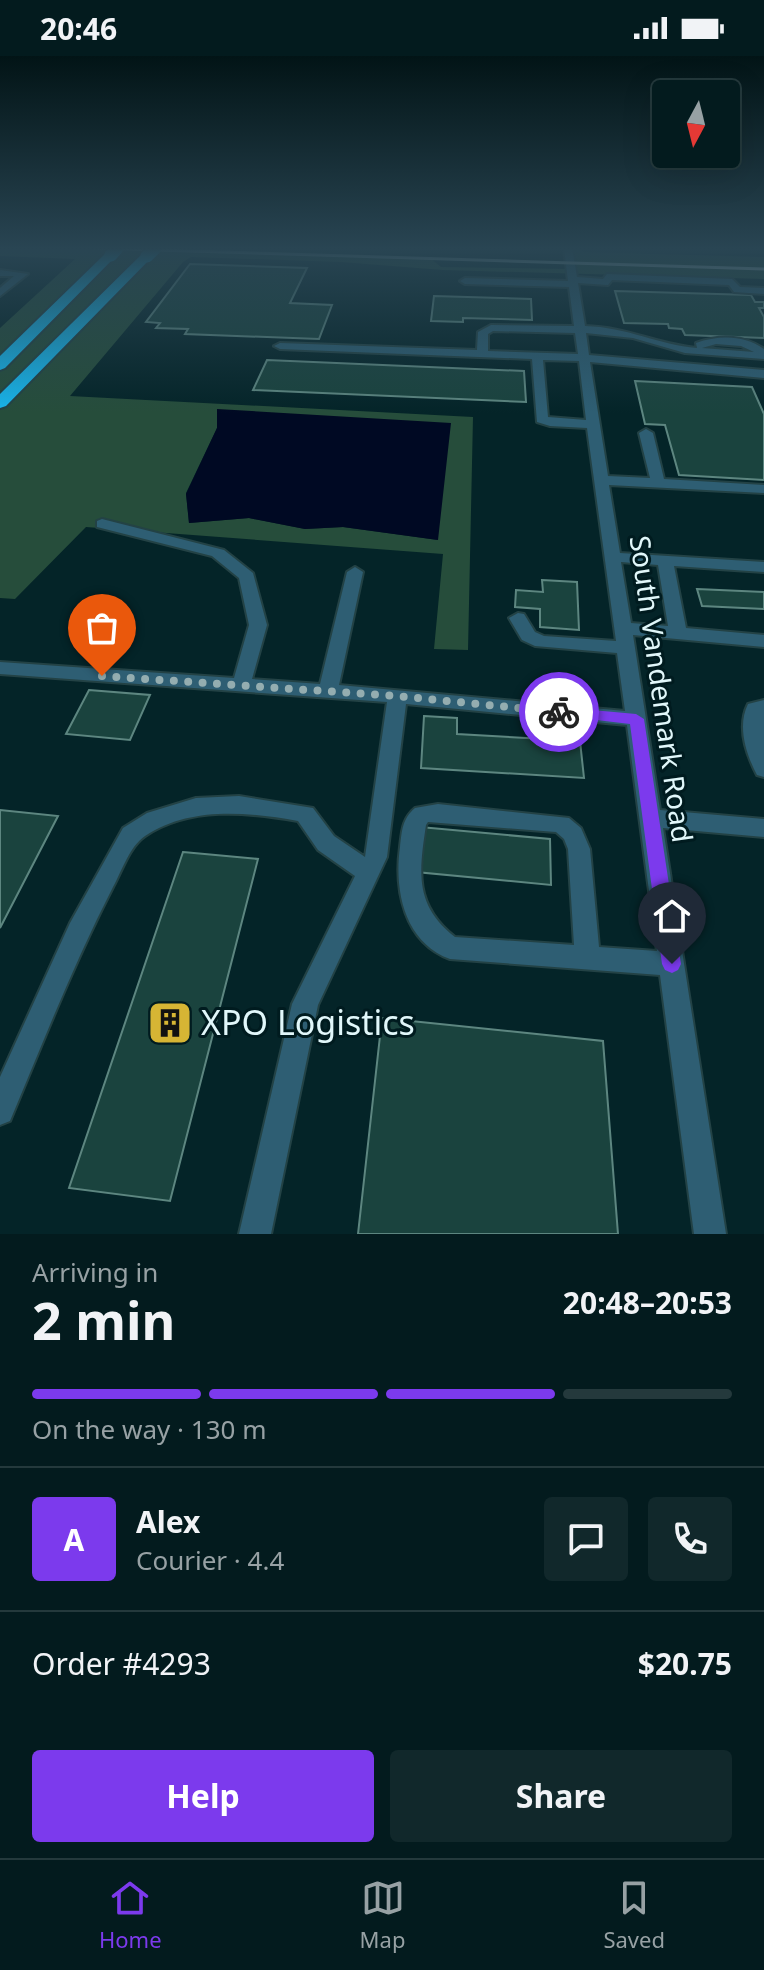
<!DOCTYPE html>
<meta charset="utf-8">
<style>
body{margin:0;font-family:"Noto Sans",sans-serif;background:#11282b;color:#f1f3f6;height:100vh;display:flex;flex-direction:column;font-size:30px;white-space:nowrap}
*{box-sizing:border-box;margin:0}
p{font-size:26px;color:#97a1a4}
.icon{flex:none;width:44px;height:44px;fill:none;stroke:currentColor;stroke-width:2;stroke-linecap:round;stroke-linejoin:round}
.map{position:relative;height:1178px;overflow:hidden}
.details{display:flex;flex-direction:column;background:#031b1e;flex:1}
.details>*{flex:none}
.needle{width:52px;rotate:187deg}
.fabs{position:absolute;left:652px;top:24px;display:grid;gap:16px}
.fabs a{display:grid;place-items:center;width:88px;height:88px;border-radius:8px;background:#031b1e;box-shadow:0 8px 32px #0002,0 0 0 2px #24393c;font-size:40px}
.pin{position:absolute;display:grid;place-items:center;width:68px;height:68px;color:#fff;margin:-82px -34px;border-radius:50% 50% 50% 0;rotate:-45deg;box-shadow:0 0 8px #0007}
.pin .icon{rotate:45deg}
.courier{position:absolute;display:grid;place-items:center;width:80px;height:80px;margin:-40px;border:6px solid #7c3aed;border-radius:50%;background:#fff;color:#222;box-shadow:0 2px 10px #0007}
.summary em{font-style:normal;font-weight:700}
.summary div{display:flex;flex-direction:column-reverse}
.summary{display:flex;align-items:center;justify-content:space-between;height:136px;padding:0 32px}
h1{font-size:52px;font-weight:700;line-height:60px}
.bar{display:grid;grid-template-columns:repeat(4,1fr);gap:12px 8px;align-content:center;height:96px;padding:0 32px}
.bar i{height:10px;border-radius:6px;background:#24393c}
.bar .selected{background:#7c3aed}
.bar p{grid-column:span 4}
.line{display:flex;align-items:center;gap:20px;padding:0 32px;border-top:2px solid #24393c}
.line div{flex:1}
.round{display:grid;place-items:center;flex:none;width:84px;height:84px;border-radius:8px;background:#11282b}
.cta{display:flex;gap:16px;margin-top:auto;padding:16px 32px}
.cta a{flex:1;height:92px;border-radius:8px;background:#7c3aed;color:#fff;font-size:32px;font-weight:700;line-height:92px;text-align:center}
.cta a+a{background:#11282b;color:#f1f3f6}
.status{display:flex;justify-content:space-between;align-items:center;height:56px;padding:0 40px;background:#031b1e;direction:ltr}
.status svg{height:22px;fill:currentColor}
.dock{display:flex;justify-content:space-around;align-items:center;height:112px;border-top:2px solid #24393c;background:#031b1e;font-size:22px;color:#97a1a4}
.dock a{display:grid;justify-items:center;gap:4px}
.dock .selected{color:#7c3aed}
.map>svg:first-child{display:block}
.green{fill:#264d3b;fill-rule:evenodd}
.water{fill:#000923}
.building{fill:#1a433e;stroke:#5d8680;stroke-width:2}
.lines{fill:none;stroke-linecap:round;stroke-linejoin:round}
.minor-casing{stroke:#234245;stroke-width:4}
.highway-casing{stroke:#234245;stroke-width:4}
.minor{fill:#2e5e73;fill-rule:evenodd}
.highway{fill:#18b4ea;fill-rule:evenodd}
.rail{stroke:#b6ced1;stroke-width:3}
.highway-bridge-casing{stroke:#234245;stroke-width:15;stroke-linecap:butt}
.highway-bridge{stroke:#18b4ea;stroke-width:13}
.route{fill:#7c3aed}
.done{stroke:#94adb0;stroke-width:8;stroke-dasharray:0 14.4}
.labels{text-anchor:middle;stroke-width:6;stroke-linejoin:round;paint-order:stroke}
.street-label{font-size:28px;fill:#e1f7fa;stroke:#001b1f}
.near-poi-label{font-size:34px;fill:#e1f7fa;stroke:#001b1f;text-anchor:start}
</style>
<div class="status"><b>20:46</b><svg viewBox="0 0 49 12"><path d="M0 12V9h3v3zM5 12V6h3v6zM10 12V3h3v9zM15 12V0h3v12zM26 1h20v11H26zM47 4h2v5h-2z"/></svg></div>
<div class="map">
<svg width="764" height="1178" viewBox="0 0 764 1178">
<rect width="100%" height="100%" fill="#042428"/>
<path class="green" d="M 0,192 L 111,192 L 430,202 L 441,211 L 571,213 L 568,192 L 582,192 L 583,196 L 764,201 L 764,223 L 443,214 L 341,206 L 191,201 L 183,206 L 70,340 L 473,361 L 468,594 L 434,593 L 443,498 L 86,471 L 15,543 L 0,542 L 0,272 L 75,203 L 0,200 ZM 217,354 L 438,484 L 343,471 L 305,473 L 249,462 L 189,467 L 186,437 L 217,372 Z"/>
<path class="water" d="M 217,353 L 451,367 L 438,484 L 343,471 L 305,473 L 249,462 L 189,467 L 186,438 L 217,372 Z"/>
<path class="building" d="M 190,208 L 307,212 L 290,247 L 332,249 L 319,283 L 185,278 L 188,273 L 156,272 L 160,267 L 146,266 Z
M 615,235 L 751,239 L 755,246 L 764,246 L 764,252 L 759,252 L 764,261 L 764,282 L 685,279 L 682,273 L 669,272 L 668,268 L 624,267 Z
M 434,240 L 531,243 L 532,264 L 463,262 L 463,266 L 431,265 Z
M 267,304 L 524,315 L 526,346 L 253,334 Z
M 635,325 L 752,331 L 764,358 L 764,424 L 679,419 L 665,369 L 645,368 Z
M 542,524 L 577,526 L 579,574 L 540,571 L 540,553 L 515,551 L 516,534 L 543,536 Z
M 697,533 L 764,536 L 764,553 L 702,550 Z
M 89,634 L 150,639 L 130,684 L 66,678 Z
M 424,660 L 457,662 L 457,678 L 580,685 L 584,722 L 421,712 Z
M 0,754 L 58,760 L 0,872 Z
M 420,771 L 550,783 L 551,829 L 416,816 Z
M 183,796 L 258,803 L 170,1145 L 69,1132 Z
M 382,962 L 603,985 L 618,1178 L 358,1178 Z"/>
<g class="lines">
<g class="minor-casing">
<path id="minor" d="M 564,192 L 572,192 L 577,221 L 603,223 L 607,218 L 732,223 L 740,231 L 764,232 L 764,238 L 734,236 L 729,229 L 612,224 L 608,229 L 578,227 L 585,270 C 627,271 659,289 697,292 L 696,287 C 719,279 744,279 764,293 L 764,303 L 685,297 L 633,282 L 586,277 L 589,299 L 764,314 L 764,322 L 590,306 L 608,420 L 650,422 L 639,377 L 646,373 L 653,377 L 664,423 L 764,429 L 764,437 L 609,429 L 620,497 L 764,506 L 764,516 L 674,510 L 686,572 L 764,579 L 764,591 L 633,579 L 660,754 L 764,763 L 764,781 L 663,772 L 726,1178 L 694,1178 L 660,919 L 450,903 C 404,886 394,834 400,791 C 402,775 402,763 415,752 L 438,748 L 569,762 L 581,772 L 590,793 L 599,891 L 657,895 L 627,669 L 406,648 L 387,801 L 318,949 L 271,1178 L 239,1178 L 292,948 L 355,820 L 318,794 L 298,765 C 247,756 190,750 145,780 C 129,791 122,815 113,831 C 74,907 43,986 10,1065 L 0,1069 L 0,1021 L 70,867 L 123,772 L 147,757 L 196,742 L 239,740 L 313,752 L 334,780 L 365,801 L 387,646 L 0,618 L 0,606 L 234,622 L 249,569 L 239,522 L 212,500 L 97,471 L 97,465 L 102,463 L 224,494 L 253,517 L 267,569 L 252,623 L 320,628 L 347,516 L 355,511 L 363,516 L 339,629 L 625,655 L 617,597 L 535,590 L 522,584 L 509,562 L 518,557 L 524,558 L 535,576 L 544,580 L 616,585 L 587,372 L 550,370 L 537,366 L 532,303 L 280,293 L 274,290 L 280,287 L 477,294 L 478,276 L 491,269 L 574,270 L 569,231 L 465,228 L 460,225 L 465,222 L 568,225 ZM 493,275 L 575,277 L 578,298 L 488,295 L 488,278 ZM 716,288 L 741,290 L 754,296 L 702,292 ZM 543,304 L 579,305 L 586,364 L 548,361 ZM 621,506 L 658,509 L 668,570 L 631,567 ZM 428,766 L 556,776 L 564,783 L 568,793 L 574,889 L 455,881 C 414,849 419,816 426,769 Z
M 0,214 L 28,218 L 0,240 L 0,232 L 14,220 L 0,220 Z
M 764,644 L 764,721 L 757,719 C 746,698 737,670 748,648 Z"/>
</g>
<g class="highway-casing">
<path id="highway" d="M 107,196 L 117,199 L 5,312 L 0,314 L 0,300 Z
M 143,197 L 153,200 L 6,350 L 0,352 L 0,338 Z"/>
</g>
<use href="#minor" class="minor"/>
<use href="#highway" class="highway"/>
<path class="rail" d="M 93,192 L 764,213"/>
<g class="highway-bridge-casing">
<path id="highway-bridge" d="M 111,199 L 117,192
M 147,200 L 155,192"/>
</g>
<use href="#highway-bridge" class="highway-bridge"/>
</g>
<linearGradient id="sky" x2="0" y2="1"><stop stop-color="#021416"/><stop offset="0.54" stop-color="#294553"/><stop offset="1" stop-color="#294553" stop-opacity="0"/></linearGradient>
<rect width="764" height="357" fill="url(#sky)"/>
<path class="route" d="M 559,651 L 636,658 L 644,663 L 681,908 L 678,914 L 672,917 L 665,914 L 662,908 L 630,668 L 554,659 L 554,652 Z"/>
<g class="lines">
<path class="done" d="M 102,620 L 397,640 L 559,656"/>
</g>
<defs>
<g id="building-square" transform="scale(2.3)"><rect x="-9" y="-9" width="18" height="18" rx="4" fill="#d6b534" stroke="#001b1f"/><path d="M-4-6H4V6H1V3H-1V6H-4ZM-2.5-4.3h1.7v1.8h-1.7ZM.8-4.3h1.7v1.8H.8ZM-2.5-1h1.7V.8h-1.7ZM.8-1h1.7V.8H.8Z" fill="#111"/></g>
</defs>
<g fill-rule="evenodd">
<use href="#building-square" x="170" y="967"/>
</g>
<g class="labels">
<g class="street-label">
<text transform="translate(661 633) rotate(82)" y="10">South Vandemark Road</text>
</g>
<g class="near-poi-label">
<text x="201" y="979">XPO Logistics</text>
</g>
</g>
</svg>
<div class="fabs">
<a><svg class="needle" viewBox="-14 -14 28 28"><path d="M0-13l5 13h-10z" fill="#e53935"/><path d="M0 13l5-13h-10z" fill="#97a1a4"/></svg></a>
</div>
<div class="pin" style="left:102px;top:620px;background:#ea580c"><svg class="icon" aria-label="bag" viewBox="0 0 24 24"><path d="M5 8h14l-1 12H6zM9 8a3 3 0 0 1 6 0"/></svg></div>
<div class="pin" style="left:672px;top:908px;background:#1f2937"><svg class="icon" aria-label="home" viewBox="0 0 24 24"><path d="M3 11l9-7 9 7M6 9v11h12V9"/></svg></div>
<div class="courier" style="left:559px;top:656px"><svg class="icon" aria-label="bike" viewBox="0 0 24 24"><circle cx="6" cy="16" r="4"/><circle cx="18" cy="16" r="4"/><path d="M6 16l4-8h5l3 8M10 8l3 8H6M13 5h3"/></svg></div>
</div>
<section class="details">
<div class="summary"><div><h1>2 min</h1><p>Arriving in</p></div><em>20:48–20:53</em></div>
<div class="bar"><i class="selected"></i><i class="selected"></i><i class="selected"></i><i></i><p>On the way · 130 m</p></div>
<div class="line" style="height:144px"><b class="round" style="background:#7c3aed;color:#fff">A</b><div><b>Alex</b><p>Courier · 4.4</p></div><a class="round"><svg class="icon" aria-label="chat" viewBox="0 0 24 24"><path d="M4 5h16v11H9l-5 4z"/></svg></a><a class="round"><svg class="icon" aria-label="phone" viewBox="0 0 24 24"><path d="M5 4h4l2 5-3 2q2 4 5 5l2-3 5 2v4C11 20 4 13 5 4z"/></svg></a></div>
<div class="line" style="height:104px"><div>Order #4293</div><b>$20.75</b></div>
<div class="cta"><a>Help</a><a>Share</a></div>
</section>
<nav class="dock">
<a class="selected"><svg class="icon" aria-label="home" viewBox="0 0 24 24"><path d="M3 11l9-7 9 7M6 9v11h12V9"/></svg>Home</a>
<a><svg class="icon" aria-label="map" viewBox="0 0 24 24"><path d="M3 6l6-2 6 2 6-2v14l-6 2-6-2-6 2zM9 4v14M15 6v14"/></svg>Map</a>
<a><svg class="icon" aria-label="saved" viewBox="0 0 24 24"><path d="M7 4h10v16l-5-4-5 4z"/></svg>Saved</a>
</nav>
